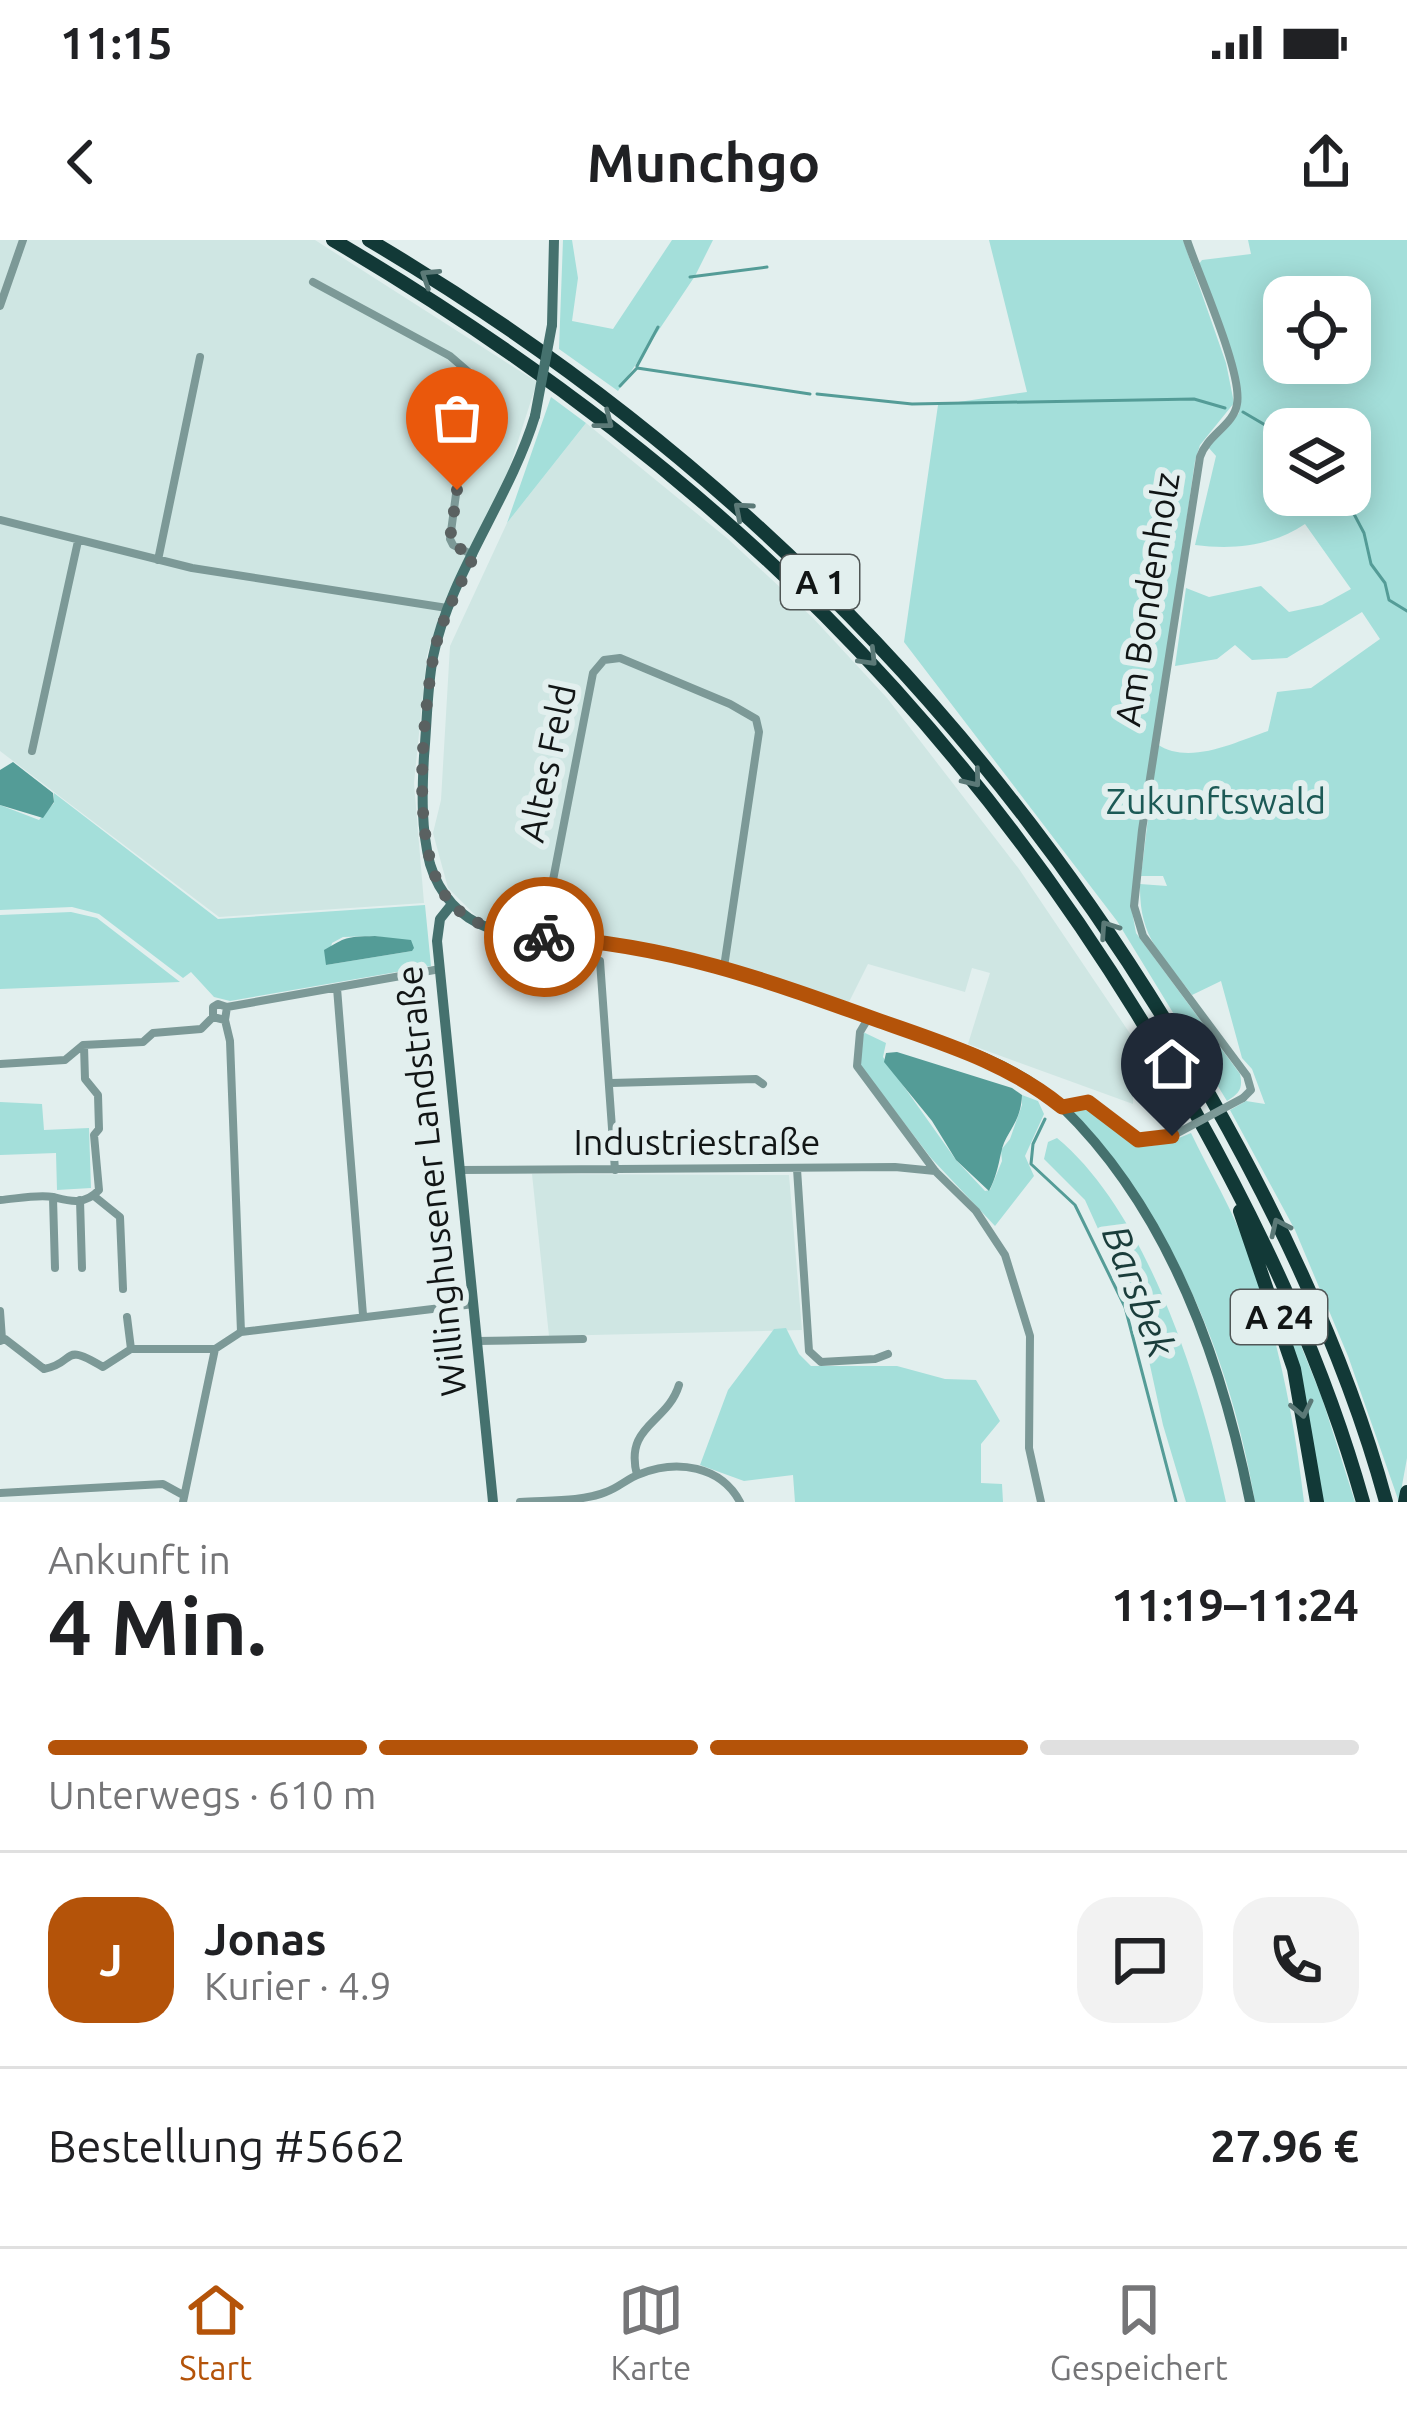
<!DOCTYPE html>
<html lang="de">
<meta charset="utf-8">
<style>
body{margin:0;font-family:Ubuntu,sans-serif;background:#f2f2f2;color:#202124;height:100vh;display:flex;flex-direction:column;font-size:45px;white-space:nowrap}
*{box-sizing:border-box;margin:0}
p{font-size:39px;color:#757577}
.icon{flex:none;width:66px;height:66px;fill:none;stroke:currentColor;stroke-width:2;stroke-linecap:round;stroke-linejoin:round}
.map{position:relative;height:1262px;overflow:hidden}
.panel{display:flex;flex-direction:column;background:#fff;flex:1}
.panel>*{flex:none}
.controls{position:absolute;left:1263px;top:36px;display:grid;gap:24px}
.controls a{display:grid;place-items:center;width:108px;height:108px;border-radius:24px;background:#fff;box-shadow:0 6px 30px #0003;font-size:60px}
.pin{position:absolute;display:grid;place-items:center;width:102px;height:102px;color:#fff;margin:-123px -51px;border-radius:50% 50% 50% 0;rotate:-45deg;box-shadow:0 0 12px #0007}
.pin .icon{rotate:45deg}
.courier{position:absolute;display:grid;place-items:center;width:120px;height:120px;margin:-60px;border:9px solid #b45309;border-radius:50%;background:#fff;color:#222;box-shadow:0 3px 15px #0007}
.headline em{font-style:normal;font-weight:600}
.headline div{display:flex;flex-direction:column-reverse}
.headline{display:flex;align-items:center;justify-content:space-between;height:204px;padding:0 48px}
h1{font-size:78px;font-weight:600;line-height:90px}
.bar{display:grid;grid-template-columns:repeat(4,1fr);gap:18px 12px;align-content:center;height:144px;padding:0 48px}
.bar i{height:15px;border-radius:9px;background:#e0e0e0}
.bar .on{background:#b45309}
.bar p{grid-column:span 4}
.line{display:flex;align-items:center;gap:30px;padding:0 48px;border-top:3px solid #e0e0e0}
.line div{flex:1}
.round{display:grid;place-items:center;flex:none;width:126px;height:126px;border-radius:36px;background:#f2f2f2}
.status{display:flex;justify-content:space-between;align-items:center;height:84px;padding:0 60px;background:#fff;direction:ltr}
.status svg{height:33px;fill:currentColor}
header{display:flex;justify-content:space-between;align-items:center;height:156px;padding:0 48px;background:#fff;font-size:54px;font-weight:600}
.menu{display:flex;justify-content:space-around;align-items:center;height:168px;border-top:3px solid #e0e0e0;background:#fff;font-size:33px;color:#757577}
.menu a{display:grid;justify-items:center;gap:6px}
.menu .on{color:#b45309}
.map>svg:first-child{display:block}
.built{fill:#cfe6e3}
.green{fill:#a4dfda;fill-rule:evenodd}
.water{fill:#549c97}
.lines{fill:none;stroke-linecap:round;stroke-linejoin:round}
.stream{stroke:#549c97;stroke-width:3}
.street{stroke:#7c9997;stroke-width:8}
.secondary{stroke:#45716e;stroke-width:10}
.highway{stroke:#123937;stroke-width:14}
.street-bridge{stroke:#7c9997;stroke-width:8}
.secondary-bridge{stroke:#45716e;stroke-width:10}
.oneway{stroke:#5b7977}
.done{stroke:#5a6161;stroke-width:12;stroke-dasharray:0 21.6}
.route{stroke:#b45309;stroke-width:15}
.labels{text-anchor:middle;stroke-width:12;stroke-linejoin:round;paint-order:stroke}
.shield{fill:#e2efee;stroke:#505656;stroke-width:3}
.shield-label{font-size:33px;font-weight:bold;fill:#111515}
.street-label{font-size:36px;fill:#111515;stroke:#e2efee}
.park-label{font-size:36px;fill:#1c5a56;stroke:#e2efee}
.water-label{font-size:39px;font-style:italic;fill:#1a3d3b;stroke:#e2efee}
</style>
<div class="status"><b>11:15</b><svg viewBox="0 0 49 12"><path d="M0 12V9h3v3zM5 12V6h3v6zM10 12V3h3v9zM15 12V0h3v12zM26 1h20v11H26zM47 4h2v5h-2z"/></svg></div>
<header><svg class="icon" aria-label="back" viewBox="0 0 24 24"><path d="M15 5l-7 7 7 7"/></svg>Munchgo<svg class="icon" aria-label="share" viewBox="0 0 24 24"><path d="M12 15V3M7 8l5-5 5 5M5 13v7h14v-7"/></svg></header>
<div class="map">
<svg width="1407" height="1262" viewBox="0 0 1407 1262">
<rect width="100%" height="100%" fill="#e2efee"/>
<path class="built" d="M 0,0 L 315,0 L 537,142 L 509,229 L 440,374 L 427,415 L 414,543 L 424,663 L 219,677 L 0,511 Z
M 586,183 L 728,299 L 813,378 L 887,458 L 1019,629 L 1135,801 L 1133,864 L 968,804 L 990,733 L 972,728 L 965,752 L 868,724 L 848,764 L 712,718 L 651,704 L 502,688 L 477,677 L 448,648 L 433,593 L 441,560 L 450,406 L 507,283 Z
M 532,934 L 789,935 L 802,1090 L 549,1096 Z"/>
<path class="green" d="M 563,0 L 572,0 L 578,38 L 572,81 L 613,89 L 672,0 L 713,0 L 695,36 L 618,151 L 559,109 Z
M 989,0 L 1183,0 L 1226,123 L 1234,163 L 1200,205 L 1195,221 L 1131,666 L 1136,693 L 1240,834 C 1243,848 1240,853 1227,861 L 1117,681 L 904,402 L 938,165 L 1027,152 Z
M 1248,0 L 1407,0 L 1407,1218 L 1399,1262 L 1348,1116 L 1295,990 L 1230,870 L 1246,861 L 1265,864 L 1252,829 L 1242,818 L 1221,741 L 1192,755 C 1161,713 1139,699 1140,644 L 1167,646 L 1163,636 L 1141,636 L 1157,504 C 1189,526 1235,502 1268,491 L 1277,452 L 1311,448 L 1380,399 L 1362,372 L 1287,418 L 1252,420 L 1235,405 L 1217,419 L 1175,426 L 1186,348 L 1209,357 L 1261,346 L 1289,372 L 1322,365 L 1351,349 L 1305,284 C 1272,306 1234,310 1195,305 L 1216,216 L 1208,207 L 1239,173 L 1241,153 L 1199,24 L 1202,20 L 1251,14 ZM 1284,57 L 1350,57 L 1350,123 L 1284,123 ZM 1284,189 L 1350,189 L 1350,255 L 1284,255 Z
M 551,157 L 586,183 L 507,283 Z
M 54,553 L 218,679 L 425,665 L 431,726 L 230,761 L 214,757 L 191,732 L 183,738 L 99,674 L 72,667 L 0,670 L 0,565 L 39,580 L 54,563 ZM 375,696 L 398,700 L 412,711 L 326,725 L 332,703 L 343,697 Z
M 71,672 L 97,678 L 180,742 L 0,749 L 0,675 Z
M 863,792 L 886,803 L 883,817 L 956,920 L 985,951 L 990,950 L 1002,921 L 1001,910 L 1010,899 L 1022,865 L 1022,855 L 1038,861 L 1044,874 L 1025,916 L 1034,936 L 995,986 L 931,918 L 859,824 Z
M 0,862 L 42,864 L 44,890 L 89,888 L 91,948 L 57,950 L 56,913 L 0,915 Z
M 1087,865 C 1136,893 1118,925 1191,893 C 1209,931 1233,970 1247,1010 C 1277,1092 1294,1176 1304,1262 L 1255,1262 C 1230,1116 1173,981 1072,872 L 1072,868 Z
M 1057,898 C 1149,974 1202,1149 1226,1262 L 1186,1262 L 1163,1185 L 1141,1084 L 1085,960 L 1044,919 L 1048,902 Z
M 1275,1041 L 1322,1158 L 1355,1262 L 1322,1262 L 1294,1112 Z
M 786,1088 L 799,1114 L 811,1126 L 897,1126 L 945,1139 L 976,1140 L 1000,1181 L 981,1204 L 981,1243 L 1002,1244 L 1003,1262 L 795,1262 L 793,1235 L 744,1241 L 700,1225 L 728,1150 L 774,1089 Z"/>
<path class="water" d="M 13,522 L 53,553 L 54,562 L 43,578 L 0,565 L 0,530 Z
M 375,696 L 411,700 L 414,708 L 412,711 L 326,725 L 324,710 C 347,697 344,697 375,696 Z
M 897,812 L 1012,848 L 1022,855 C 1021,884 1005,892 1001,913 C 998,927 996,937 989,951 L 956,920 L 932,881 L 884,822 L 886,813 Z"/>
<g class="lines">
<path class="stream" d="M 690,37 L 767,27
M 637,126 L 658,87
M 620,146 L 637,128 L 810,154
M 817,154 L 912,164 L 1194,159 L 1225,168
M 1243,172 L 1284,196
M 1344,255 L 1364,293 L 1371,324 L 1385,343 L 1389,360 L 1407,371
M 1045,879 L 1033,904 L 1031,924 L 1075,965 L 1125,1067 L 1176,1262"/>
<path class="street" d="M 1187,0 C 1198,34 1243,133 1237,164 C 1234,185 1207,195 1200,217 L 1142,590 L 1134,666 L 1143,696 L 1247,836 L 1251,850 L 1243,858
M 313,42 L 450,116 L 472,135 L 450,299 L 453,305 L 473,315
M 0,66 L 23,0
M 0,280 L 192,328 L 447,368
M 158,320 L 200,117
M 32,511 L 78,301
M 542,697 L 593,433 L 604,420 L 620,418 L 730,464 L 756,479 L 759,492 L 724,727
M 600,721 L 615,930
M 337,748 L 363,1075
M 227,767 L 440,729
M 869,777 L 860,792 L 857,826 L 935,931 L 976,971 L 1005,1015 L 1030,1096 L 1029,1208 L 1041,1262
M 225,780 L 230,801 L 241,1092
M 0,824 L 65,820 L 83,805 L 143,802 L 153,793 L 201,789 L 213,777 L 213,767 L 218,764 L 227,767 L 225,780 L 213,777
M 611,843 L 756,839 L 763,844
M 1062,867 L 1088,862 L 1138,900 L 1172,896
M 797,929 L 809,1111 L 821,1122 L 875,1119 L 888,1114
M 459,930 L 895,927 L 935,931
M 94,956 L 120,977 L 123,1049
M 53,958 L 55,1028
M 0,960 C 15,959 38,954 53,957 C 69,961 84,966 99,950 L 94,895 L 99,889 L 98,855 L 85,839 L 84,806
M 80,960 L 82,1028
M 0,1071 L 2,1099
M 127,1077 L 131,1109
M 0,1101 L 5,1099 L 44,1129 C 77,1123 60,1101 103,1127 L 131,1109 L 215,1109 L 241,1092 L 474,1064
M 477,1101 L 583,1099
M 637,1235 C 624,1185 667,1184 679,1145
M 0,1253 L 163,1244 L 183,1255
M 183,1262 L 215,1109
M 520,1262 C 548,1260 581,1262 606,1252 C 618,1248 628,1238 640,1234 C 677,1219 721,1226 740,1262"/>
<path class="secondary" d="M 552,85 L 554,0
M 535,176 C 510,258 449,336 433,417 C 427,449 427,484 424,516 C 422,552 421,589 430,624 C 439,654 460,678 489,688 C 533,704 587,699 633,706 C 716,720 796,751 875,779 C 938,801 1013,819 1062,867 C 1168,970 1222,1121 1250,1262
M 452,664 L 440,679 L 437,701 L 493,1262"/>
<path class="highway" d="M 333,0 C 709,221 982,490 1195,872 C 1265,998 1324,1123 1363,1262
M 369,0 C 725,210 1005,496 1210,856 C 1281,981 1348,1122 1386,1262
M 1240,971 L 1294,1129 L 1317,1262
M 1405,1262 L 1407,1252"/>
<path class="street-bridge" d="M 1172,896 L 1243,858"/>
<path class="secondary-bridge" d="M 535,176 L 552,85"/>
</g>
<defs><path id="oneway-chevron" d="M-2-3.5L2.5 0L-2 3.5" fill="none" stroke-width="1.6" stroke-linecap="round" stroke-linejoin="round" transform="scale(3)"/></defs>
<g class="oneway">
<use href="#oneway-chevron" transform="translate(429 37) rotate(-147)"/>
<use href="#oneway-chevron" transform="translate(605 181) rotate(38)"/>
<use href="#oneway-chevron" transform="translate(742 270) rotate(-139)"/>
<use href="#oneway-chevron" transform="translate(869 418) rotate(46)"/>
<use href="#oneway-chevron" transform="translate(973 539) rotate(51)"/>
<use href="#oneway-chevron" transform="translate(1108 689) rotate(-124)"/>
<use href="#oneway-chevron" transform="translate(1279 987) rotate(-115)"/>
<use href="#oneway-chevron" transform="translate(1302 1169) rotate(78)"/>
</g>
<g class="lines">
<path class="done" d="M 457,250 L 450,299 L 453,305 L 474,316 C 458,349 439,383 433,419 C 423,479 408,616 451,663 C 476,690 509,693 544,697"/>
<path class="route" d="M 544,697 C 669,705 764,739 880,781 C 945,804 1008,823 1062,867 L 1088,862 L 1138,900 L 1172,896"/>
</g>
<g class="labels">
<g class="shield">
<rect x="781" y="315" width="78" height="54" rx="9"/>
<rect x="1231" y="1050" width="96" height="54" rx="9"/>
</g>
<g class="shield-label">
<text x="820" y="354">A 1</text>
<text x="1279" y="1089">A 24</text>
</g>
<g class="street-label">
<text transform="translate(1147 359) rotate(-81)" y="13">Am Bondenholz</text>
<text transform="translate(547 523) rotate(-78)" y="13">Altes Feld</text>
<text x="697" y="915">Industriestraße</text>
<text transform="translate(431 941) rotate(-96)" y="13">Willinghusener Landstraße</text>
</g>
<g class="park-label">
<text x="1216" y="574">Zukunftswald</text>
</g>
<g class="water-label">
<text transform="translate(1139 1051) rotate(69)" y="14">Barsbek</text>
</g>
</g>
</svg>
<div class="controls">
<a><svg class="icon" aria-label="locate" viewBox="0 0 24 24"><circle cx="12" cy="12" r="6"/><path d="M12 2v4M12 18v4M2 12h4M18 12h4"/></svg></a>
<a><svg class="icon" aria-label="layers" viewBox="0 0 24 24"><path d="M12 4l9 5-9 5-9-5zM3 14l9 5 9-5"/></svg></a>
</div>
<div class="pin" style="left:457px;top:250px;background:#ea580c"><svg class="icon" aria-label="bag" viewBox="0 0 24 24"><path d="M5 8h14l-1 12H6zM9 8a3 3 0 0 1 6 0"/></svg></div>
<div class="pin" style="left:1172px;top:896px;background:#1f2937"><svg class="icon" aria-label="home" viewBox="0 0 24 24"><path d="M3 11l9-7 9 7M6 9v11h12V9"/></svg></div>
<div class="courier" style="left:544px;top:697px"><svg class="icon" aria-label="bike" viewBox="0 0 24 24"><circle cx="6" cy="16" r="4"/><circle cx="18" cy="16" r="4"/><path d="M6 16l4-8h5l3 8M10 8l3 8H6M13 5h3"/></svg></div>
</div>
<section class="panel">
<div class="headline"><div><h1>4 Min.</h1><p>Ankunft in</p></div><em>11:19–11:24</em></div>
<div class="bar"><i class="on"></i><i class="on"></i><i class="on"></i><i></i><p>Unterwegs · 610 m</p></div>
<div class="line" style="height:216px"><b class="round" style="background:#b45309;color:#fff">J</b><div><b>Jonas</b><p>Kurier · 4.9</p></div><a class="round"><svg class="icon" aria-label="chat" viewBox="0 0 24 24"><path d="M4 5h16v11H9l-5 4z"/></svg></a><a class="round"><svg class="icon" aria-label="phone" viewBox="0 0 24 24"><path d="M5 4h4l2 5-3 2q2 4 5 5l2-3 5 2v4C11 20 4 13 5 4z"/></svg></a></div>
<div class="line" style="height:156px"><div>Bestellung #5662</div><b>27.96 €</b></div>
</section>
<nav class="menu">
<a class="on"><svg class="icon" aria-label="home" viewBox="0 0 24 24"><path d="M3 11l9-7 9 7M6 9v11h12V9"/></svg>Start</a>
<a><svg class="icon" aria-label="map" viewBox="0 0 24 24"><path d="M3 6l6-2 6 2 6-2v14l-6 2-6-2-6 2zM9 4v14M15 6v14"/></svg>Karte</a>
<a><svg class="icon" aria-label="saved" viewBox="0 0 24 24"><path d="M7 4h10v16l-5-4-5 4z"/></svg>Gespeichert</a>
</nav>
